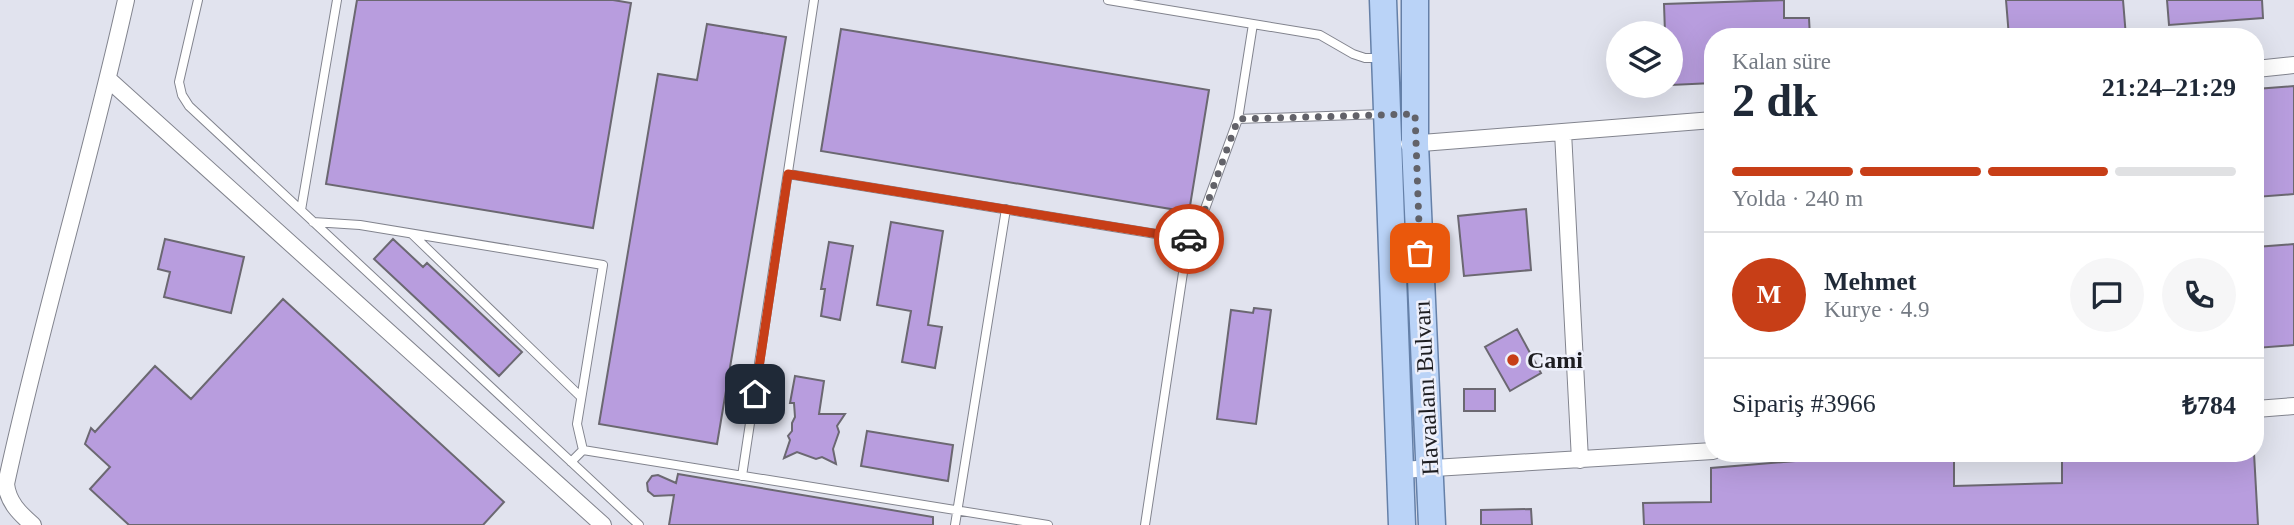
<!DOCTYPE html>
<html lang="tr">
<meta charset="utf-8">
<style>
body{margin:0;font-family:Georgia,serif;background:#f6f6f7;color:#1f2937;height:100vh;display:flex;flex-direction:column;font-size:26px;white-space:nowrap}
*{box-sizing:border-box;margin:0}
p{font-size:23px;color:#747a83}
.icon{flex:none;width:38px;height:38px;fill:none;stroke:currentColor;stroke-width:2;stroke-linecap:round;stroke-linejoin:round}
.map{position:relative;flex:1;overflow:hidden}
.side{position:absolute;left:1704px;top:28px;width:560px;height:434px;display:flex;flex-direction:column;background:#fff;border-radius:28px;box-shadow:0 7px 28px #0002}
.side>*{flex:none}
.buttons{position:absolute;left:1606px;top:21px;display:grid;gap:14px}
.buttons a{display:grid;place-items:center;width:77px;height:77px;border-radius:50%;background:#fff;box-shadow:0 7px 28px #0002;font-size:35px}
.pin{position:absolute;display:grid;place-items:center;width:60px;height:60px;color:#fff;margin:-30px;border-radius:14px;box-shadow:0 4px 10px #0006}
.courier{position:absolute;display:grid;place-items:center;width:70px;height:70px;margin:-35px;border:5px solid #c73e17;border-radius:50%;background:#fff;color:#222;box-shadow:0 2px 9px #0007}
.headline em{font-style:normal;font-weight:600}
.headline div{display:flex;flex-direction:column-reverse}
.headline{display:flex;align-items:center;justify-content:space-between;height:119px;padding:0 28px}
h1{font-size:46px;font-weight:600;line-height:52px}
.bar{display:grid;grid-template-columns:repeat(4,1fr);gap:10px 7px;align-content:center;height:84px;padding:0 28px}
.bar i{height:9px;border-radius:5px;background:#e0e1e3}
.bar .on{background:#c73e17}
.bar p{grid-column:span 4}
.line{display:flex;align-items:center;gap:18px;padding:0 28px;border-top:2px solid #e0e1e3}
.line div{flex:1}
.round{display:grid;place-items:center;flex:none;width:74px;height:74px;border-radius:37px;background:#f6f6f7}
.map>svg:first-child{display:block}
.building{fill:#b89dde;stroke:#6b6871;stroke-width:2}
.lines{fill:none;stroke-linecap:round;stroke-linejoin:round}
.lane-casing{stroke:#82848e;stroke-width:10}
.street-casing{stroke:#82848e;stroke-width:18}
.primary-casing{stroke:#6580a8;stroke-width:29}
.lane{stroke:#fff;stroke-width:8}
.street{stroke:#fff;stroke-width:16}
.primary{stroke:#bad3f7;stroke-width:26}
.done{stroke:#626269;stroke-width:7;stroke-dasharray:0 12.6}
.route{stroke:#c73e17;stroke-width:9}
.poi-dot{fill:#c73e17;stroke:#eef0fb;stroke-width:2.5}
.labels{text-anchor:middle;stroke-width:5;stroke-linejoin:round;paint-order:stroke}
.poi-label{font-size:24px;font-weight:bold;fill:#1d1d21;stroke:#eef0fb;text-anchor:start}
.street-label{font-size:24px;fill:#1d1d21;stroke:#eef0fb}
</style>
<div class="map">
<svg width="2294" height="525" viewBox="0 0 2294 525">
<rect width="100%" height="100%" fill="#e1e3ee"/>
<path class="building" d="M 357,0 L 613,0 L 631,3 L 593,228 L 326,184 Z
M 1784,0 L 1784,18 L 1809,18 L 1810,37 L 1713,37 L 1713,83 L 1671,85 L 1671,33 L 1665,33 L 1664,4 Z
M 2006,0 L 2123,0 L 2126,37 L 2009,37 Z
M 2167,0 L 2262,0 L 2263,18 L 2169,25 Z
M 707,24 L 786,37 L 717,444 L 599,424 L 658,74 L 697,80 Z
M 841,29 L 1209,90 L 1189,212 L 821,151 Z
M 2294,86 L 2294,194 L 2256,197 L 2256,89 Z
M 1526,209 L 1531,270 L 1464,276 L 1458,216 Z
M 891,222 L 943,231 L 928,325 L 942,327 L 935,368 L 902,362 L 911,311 L 877,305 Z
M 165,239 L 244,257 L 231,313 L 164,297 L 170,272 L 158,269 Z
M 393,239 L 423,267 L 427,263 L 522,352 L 499,376 L 374,259 Z
M 829,242 L 853,246 L 840,320 L 821,316 L 825,289 L 821,289 Z
M 2294,244 L 2294,345 L 2256,348 L 2256,247 Z
M 283,299 L 504,502 L 483,525 L 129,525 L 90,489 L 110,467 L 85,444 L 91,428 L 95,432 L 155,366 L 191,399 Z
M 1254,308 L 1271,310 L 1256,424 L 1217,419 L 1231,310 L 1253,313 Z
M 1517,329 L 1541,373 L 1510,391 L 1485,347 Z
M 795,376 L 824,381 L 819,414 L 845,414 L 837,426 L 839,432 L 833,449 L 836,464 L 822,457 L 816,459 L 797,452 L 784,458 L 790,440 L 788,436 L 792,431 L 792,423 L 795,417 L 794,403 L 790,403 Z
M 1464,389 L 1495,389 L 1495,411 L 1464,411 Z
M 867,431 L 953,445 L 948,481 L 861,466 Z
M 1890,453 L 1954,453 L 1954,486 L 2062,483 L 2062,459 L 2140,458 L 2140,453 L 2254,453 L 2258,525 L 1644,525 L 1643,503 L 1711,502 L 1711,468 Z
M 678,474 L 933,517 L 933,525 L 669,525 L 674,495 L 654,496 L 648,491 L 647,483 L 652,476 L 658,475 L 676,483 Z
M 1531,509 L 1532,525 L 1481,525 L 1481,510 Z"/>
<g class="lines">
<g class="lane-casing">
<path id="lane" d="M 198,0 L 179,82 L 182,95 L 189,106 L 639,525
M 1108,0 L 1320,35 L 1353,54 L 1365,58 L 1381,58
M 1238,119 L 1383,114
M 788,174 L 1193,240
M 301,210 L 337,0
M 313,222 L 360,225 L 603,265 L 577,424 L 583,450
M 412,234 L 581,397
M 571,462 L 583,450 L 1048,525
M 742,476 L 814,0
M 955,525 L 1006,209
M 1145,525 L 1184,266 L 1238,119 L 1253,24"/>
</g>
<g class="street-casing">
<path id="street" d="M 2256,69 L 2294,65
M 108,79 L 603,525
M 1563,132 L 1580,460
M 1409,144 L 1713,120
M 2256,409 L 2294,406
M 1401,470 L 1713,451
M 33,525 C 19,513 8,502 6,484 C 41,322 90,162 126,0"/>
</g>
<g class="primary-casing">
<path id="primary" d="M 1383,0 L 1402,525
M 1415,0 L 1415,144 L 1432,525"/>
</g>
<use href="#lane" class="lane"/>
<use href="#street" class="street"/>
<use href="#primary" class="primary"/>
</g>
<g class="lines">
<path class="done" d="M 1189,239 L 1194,240 L 1238,119 L 1415,114 L 1420,253"/>
<path class="route" d="M 755,394 L 788,174 L 1189,239"/>
</g>
<circle class="poi-dot" cx="1513" cy="360" r="7"/>
<g class="labels">
<g class="poi-label">
<text x="1527" y="368">Cami</text>
</g>
<g class="street-label">
<text transform="translate(1426 388) rotate(-93)" y="8">Havaalanı Bulvarı</text>
</g>
</g>
</svg>
<div class="buttons">
<a><svg class="icon" aria-label="layers" viewBox="0 0 24 24"><path d="M12 4l9 5-9 5-9-5zM3 14l9 5 9-5"/></svg></a>
</div>
<div class="pin" style="left:1420px;top:253px;background:#ea580c"><svg class="icon" aria-label="bag" viewBox="0 0 24 24"><path d="M5 8h14l-1 12H6zM9 8a3 3 0 0 1 6 0"/></svg></div>
<div class="pin" style="left:755px;top:394px;background:#1f2937"><svg class="icon" aria-label="home" viewBox="0 0 24 24"><path d="M3 11l9-7 9 7M6 9v11h12V9"/></svg></div>
<div class="courier" style="left:1189px;top:239px"><svg class="icon" aria-label="car" viewBox="0 0 24 24"><path d="M5 17H2v-5l4-1 3-4h7l3 4 3 1v5h-3M9 17h6M6 11h13"/><circle cx="7" cy="17" r="2"/><circle cx="17" cy="17" r="2"/></svg></div>
<section class="side">
<div class="headline"><div><h1>2 dk</h1><p>Kalan süre</p></div><em>21:24–21:29</em></div>
<div class="bar"><i class="on"></i><i class="on"></i><i class="on"></i><i></i><p>Yolda · 240 m</p></div>
<div class="line" style="height:126px"><b class="round" style="background:#c73e17;color:#fff">M</b><div><b>Mehmet</b><p>Kurye · 4.9</p></div><a class="round"><svg class="icon" aria-label="chat" viewBox="0 0 24 24"><path d="M4 5h16v11H9l-5 4z"/></svg></a><a class="round"><svg class="icon" aria-label="phone" viewBox="0 0 24 24"><path d="M5 4h4l2 5-3 2q2 4 5 5l2-3 5 2v4C11 20 4 13 5 4z"/></svg></a></div>
<div class="line" style="height:91px"><div>Sipariş #3966</div><b>₺784</b></div>
</section>
</div>
